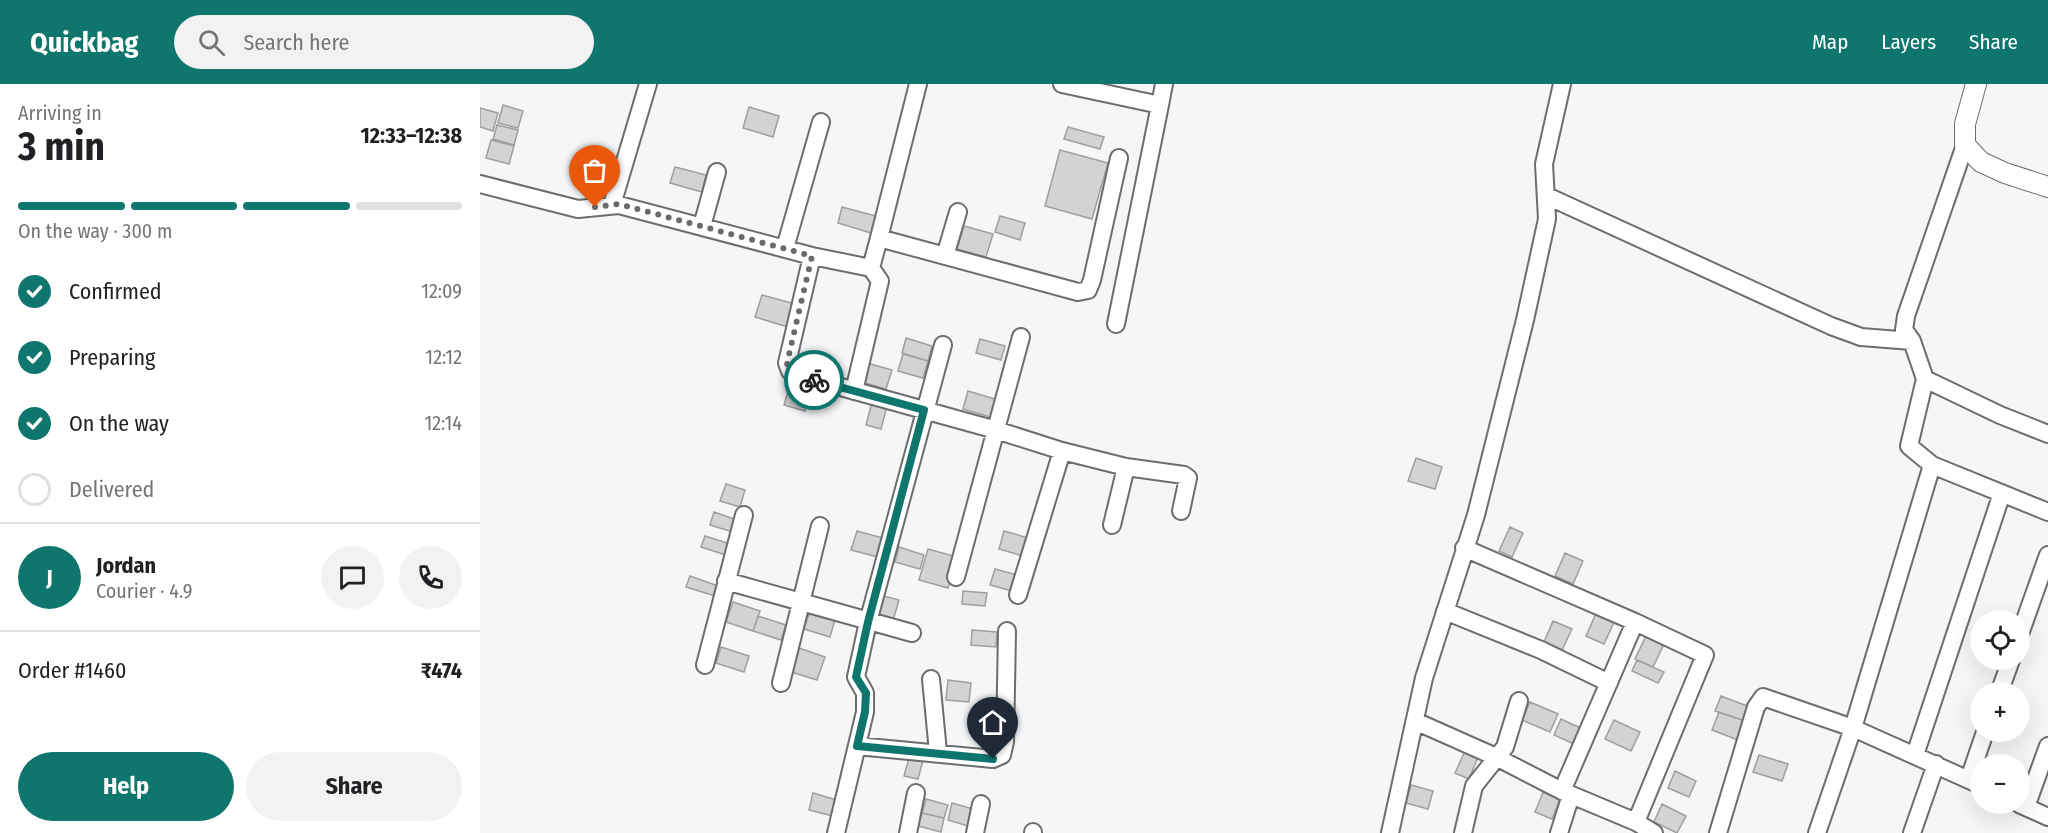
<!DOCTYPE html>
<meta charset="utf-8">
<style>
body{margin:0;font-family:"Fira Sans Condensed",sans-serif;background:#f2f2f2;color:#202124;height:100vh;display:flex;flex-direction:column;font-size:22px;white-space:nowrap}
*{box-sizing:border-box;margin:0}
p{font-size:20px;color:#757577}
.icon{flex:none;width:33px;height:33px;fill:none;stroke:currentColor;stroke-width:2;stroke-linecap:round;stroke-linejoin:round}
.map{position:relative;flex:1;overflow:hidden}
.drawer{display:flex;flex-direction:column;background:#fff;width:480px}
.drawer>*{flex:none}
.fabs{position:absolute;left:1490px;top:526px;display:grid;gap:12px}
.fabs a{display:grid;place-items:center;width:60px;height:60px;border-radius:50%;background:#fff;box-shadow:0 6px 24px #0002;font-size:30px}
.pin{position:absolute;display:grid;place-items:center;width:51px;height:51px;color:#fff;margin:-62px -26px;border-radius:50% 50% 50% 0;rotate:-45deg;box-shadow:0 0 6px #0007}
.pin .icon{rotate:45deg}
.courier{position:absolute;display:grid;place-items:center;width:60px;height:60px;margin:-30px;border:4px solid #0f766e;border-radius:50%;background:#fff;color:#222;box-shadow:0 2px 8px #0007}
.summary em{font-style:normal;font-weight:700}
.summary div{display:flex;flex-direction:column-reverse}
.summary{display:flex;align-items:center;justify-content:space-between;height:102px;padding:0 18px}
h1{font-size:39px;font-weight:700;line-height:45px}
.bar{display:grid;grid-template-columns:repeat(4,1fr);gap:9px 6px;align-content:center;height:72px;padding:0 18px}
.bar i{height:8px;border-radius:4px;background:#e0e0e0}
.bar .current{background:#0f766e}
.bar p{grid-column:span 4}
.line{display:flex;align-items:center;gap:15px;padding:0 18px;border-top:2px solid #e0e0e0}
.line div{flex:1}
.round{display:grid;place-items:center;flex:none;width:63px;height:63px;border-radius:32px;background:#f2f2f2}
ol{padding:0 18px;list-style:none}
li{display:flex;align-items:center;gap:18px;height:66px}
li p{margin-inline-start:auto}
li .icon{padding:6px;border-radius:50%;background:#0f766e;color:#fff;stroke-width:4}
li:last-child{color:#757577}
li i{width:33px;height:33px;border:3px solid #e0e0e0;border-radius:50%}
.primary-button{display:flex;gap:12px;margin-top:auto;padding:12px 18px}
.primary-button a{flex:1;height:69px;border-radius:36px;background:#0f766e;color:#fff;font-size:24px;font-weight:700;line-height:69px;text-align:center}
.primary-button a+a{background:#f2f2f2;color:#202124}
header{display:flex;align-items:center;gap:36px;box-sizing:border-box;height:84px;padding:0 30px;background:#0f766e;color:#fff}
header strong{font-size:28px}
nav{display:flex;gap:33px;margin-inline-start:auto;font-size:21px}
.search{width:420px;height:54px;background:#f2f2f2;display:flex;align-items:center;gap:15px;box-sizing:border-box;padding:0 21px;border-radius:33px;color:#757577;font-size:22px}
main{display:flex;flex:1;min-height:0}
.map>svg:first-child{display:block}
.building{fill:#d2d3d5;stroke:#9e9fa1;stroke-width:1.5}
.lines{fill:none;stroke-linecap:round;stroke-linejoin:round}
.minor-casing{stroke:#6c6d6f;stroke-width:20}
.tertiary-casing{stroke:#6c6d6f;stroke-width:22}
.minor{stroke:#fff;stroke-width:16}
.tertiary{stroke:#fff;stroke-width:20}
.done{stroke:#6a6b6c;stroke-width:6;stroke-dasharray:0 10.8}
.route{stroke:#0f766e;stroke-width:8}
</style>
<header>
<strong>Quickbag</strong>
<div class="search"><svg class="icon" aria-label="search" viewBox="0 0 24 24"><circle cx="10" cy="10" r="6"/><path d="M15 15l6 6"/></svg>Search here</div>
<nav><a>Map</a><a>Layers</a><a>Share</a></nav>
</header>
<main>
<section class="drawer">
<div class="summary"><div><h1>3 min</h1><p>Arriving in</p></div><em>12:33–12:38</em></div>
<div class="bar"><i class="current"></i><i class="current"></i><i class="current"></i><i></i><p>On the way · 300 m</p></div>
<ol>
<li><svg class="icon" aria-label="check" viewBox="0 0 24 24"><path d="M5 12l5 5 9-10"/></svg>Confirmed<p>12:09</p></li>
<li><svg class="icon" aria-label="check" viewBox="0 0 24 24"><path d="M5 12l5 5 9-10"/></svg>Preparing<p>12:12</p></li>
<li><svg class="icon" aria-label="check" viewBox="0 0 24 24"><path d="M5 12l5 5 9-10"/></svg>On the way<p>12:14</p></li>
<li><i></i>Delivered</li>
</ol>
<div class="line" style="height:108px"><b class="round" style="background:#0f766e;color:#fff">J</b><div><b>Jordan</b><p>Courier · 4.9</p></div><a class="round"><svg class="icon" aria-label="chat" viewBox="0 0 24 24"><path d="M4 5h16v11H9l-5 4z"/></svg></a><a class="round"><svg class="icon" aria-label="phone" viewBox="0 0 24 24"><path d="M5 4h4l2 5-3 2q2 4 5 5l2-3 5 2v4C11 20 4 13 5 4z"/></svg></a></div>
<div class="line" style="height:78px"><div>Order #1460</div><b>₹474</b></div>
<div class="primary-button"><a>Help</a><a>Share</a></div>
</section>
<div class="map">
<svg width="1568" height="749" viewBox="0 0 1568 749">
<rect width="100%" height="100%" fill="#f5f6f8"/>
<path class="building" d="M 23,21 L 43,27 L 38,44 L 18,39 Z
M 269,23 L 299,32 L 293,53 L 263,44 Z
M 0,24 L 18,29 L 13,47 L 0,43 Z
M 17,41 L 38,46 L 34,61 L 13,55 Z
M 588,43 L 624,53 L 620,65 L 584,55 Z
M 11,56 L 34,62 L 29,80 L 6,74 Z
M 580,66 L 628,79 L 612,135 L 565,122 Z
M 195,83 L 226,91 L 222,108 L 190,99 Z
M 362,123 L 396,132 L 391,149 L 358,139 Z
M 520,132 L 545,139 L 540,156 L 515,148 Z
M 484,142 L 513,150 L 506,173 L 477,165 Z
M 282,211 L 315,220 L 308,243 L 275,233 Z
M 426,254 L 452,262 L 448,277 L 422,269 Z
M 500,255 L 525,262 L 521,276 L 496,269 Z
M 423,270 L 448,277 L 443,294 L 418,287 Z
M 387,279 L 412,286 L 406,305 L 382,298 Z
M 311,297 L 331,303 L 325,327 L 304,321 Z
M 488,307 L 515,315 L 510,333 L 483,325 Z
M 392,318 L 407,322 L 401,345 L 386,341 Z
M 936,374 L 962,383 L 955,405 L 928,397 Z
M 246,400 L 265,406 L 260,423 L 240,417 Z
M 234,428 L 257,436 L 253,448 L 230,441 Z
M 1030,443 L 1043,449 L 1032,473 L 1019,467 Z
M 377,447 L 403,454 L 398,473 L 371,466 Z
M 524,447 L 548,454 L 543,472 L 519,465 Z
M 225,452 L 253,461 L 249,472 L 221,463 Z
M 419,463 L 444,471 L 440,485 L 415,478 Z
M 448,465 L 477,473 L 468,504 L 439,496 Z
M 1085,469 L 1103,477 L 1093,500 L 1075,492 Z
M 515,485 L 537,491 L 532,507 L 510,501 Z
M 210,492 L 238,502 L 235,512 L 206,503 Z
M 483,507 L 507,509 L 505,522 L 482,520 Z
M 404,512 L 419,516 L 413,537 L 398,533 Z
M 253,518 L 280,527 L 273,547 L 246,538 Z
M 330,527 L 355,536 L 350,553 L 324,545 Z
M 1117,527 L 1135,536 L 1124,560 L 1106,552 Z
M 278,532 L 306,541 L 301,556 L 273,547 Z
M 1073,537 L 1092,545 L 1082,566 L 1064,558 Z
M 492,546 L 517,548 L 516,563 L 491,561 Z
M 1166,552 L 1184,560 L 1173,583 L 1155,575 Z
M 241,563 L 269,572 L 264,588 L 236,579 Z
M 319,564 L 345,573 L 337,596 L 311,588 Z
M 1157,576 L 1184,588 L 1178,599 L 1152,587 Z
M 468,596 L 491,599 L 489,618 L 466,616 Z
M 1241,612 L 1270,623 L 1265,637 L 1235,627 Z
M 1050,618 L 1078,630 L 1070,648 L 1042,636 Z
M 1239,628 L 1265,637 L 1258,656 L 1232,646 Z
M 1081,635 L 1105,646 L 1098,662 L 1074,651 Z
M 1134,636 L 1160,648 L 1151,667 L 1125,655 Z
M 985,667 L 998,673 L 989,695 L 975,689 Z
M 430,670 L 444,673 L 438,695 L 424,692 Z
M 1279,671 L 1308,680 L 1302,697 L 1273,688 Z
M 1195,687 L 1216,697 L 1209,713 L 1188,704 Z
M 931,701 L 953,707 L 948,725 L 926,719 Z
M 1064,706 L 1081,713 L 1072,735 L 1055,728 Z
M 333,709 L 357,716 L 353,732 L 329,726 Z
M 446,715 L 468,721 L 464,734 L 442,729 Z
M 472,719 L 493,725 L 488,742 L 468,736 Z
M 1182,720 L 1206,732 L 1197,749 L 1174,738 Z
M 442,729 L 464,734 L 461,748 L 438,742 Z"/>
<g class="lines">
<g class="minor-casing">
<path id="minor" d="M 582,0 L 680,21 L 636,240
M 680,21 L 684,0
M 1485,61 L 1426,232 L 1424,246 L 1432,257 L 1445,295 L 1429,362 L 1452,381 L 1568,428
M 0,100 L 98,125 L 139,121 L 332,172 L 391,184 L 400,197 L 374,307
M 1067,112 L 1351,242 L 1381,253 L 1432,257
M 132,121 L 168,0
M 222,142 L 237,88
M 399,154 L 438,0
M 305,164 L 341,38
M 332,172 L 307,279 L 310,287 L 314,290 L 516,346 L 582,367 L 646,383 L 704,391 L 708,394 L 701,427
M 465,172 L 478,128
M 391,184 L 399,154 L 598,208 L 608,206 L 612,196 L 639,74
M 1445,295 L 1520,331 L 1568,350
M 632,441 L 646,383
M 984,464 L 1155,538 L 1225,571 L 1156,738
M 476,493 L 541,253
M 246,497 L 432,549
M 538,511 L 582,367
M 965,527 L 1061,566 L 1129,599
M 1539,553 L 1568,471
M 225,581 L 264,431
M 451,595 L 458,668
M 301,599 L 340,442
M 1519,609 L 1531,576
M 935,637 L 1016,673 L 1082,707 L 1156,738 L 1174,749
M 377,662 L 513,675 L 522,671 L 525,658 L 527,547
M 1435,671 L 1522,409
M 1489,695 L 1505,648
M 1082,707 L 1155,538
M 1539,720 L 1568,733
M 1546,723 L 1568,662
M 356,749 L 385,628 L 385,609 L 376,593 L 388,538 L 463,261
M 428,749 L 436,709
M 495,749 L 501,720
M 553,749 L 553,748
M 910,749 L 944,594 L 996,431 L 1045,236 L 1067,135 L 1064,80 L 1082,0
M 983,749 L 994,702 L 1025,663 L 1039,617
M 1079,749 L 1091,711
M 1238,749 L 1276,623 L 1283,613 L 1373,644 L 1500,701
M 1337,749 L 1373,644 L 1452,381
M 1432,749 L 1456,680"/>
</g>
<g class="tertiary-casing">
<path id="tertiary" d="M 1496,0 L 1485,40 L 1485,61 L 1501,78 L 1525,89 L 1568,103"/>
</g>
<use href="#minor" class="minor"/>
<use href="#tertiary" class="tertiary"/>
</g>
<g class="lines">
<path class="done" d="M 115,123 L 139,120 L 332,172 L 307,279 C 310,292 323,293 334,296"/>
<path class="route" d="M 334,296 L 444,326 L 388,538 L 376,593 L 386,609 L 385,628 L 377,662 L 513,675"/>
</g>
</svg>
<div class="fabs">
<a><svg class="icon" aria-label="locate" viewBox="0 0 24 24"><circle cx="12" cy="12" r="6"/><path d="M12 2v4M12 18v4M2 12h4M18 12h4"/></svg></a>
<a>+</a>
<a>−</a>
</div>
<div class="pin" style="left:115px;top:123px;background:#ea580c"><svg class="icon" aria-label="bag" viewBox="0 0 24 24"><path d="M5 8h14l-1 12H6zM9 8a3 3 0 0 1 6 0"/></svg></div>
<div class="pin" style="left:513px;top:675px;background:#1f2937"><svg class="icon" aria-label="home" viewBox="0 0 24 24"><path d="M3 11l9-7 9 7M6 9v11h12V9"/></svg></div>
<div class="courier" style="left:334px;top:296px"><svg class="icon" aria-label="bike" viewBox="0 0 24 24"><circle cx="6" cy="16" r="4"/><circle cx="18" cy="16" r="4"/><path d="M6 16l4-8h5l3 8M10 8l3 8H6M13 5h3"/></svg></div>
</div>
</main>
